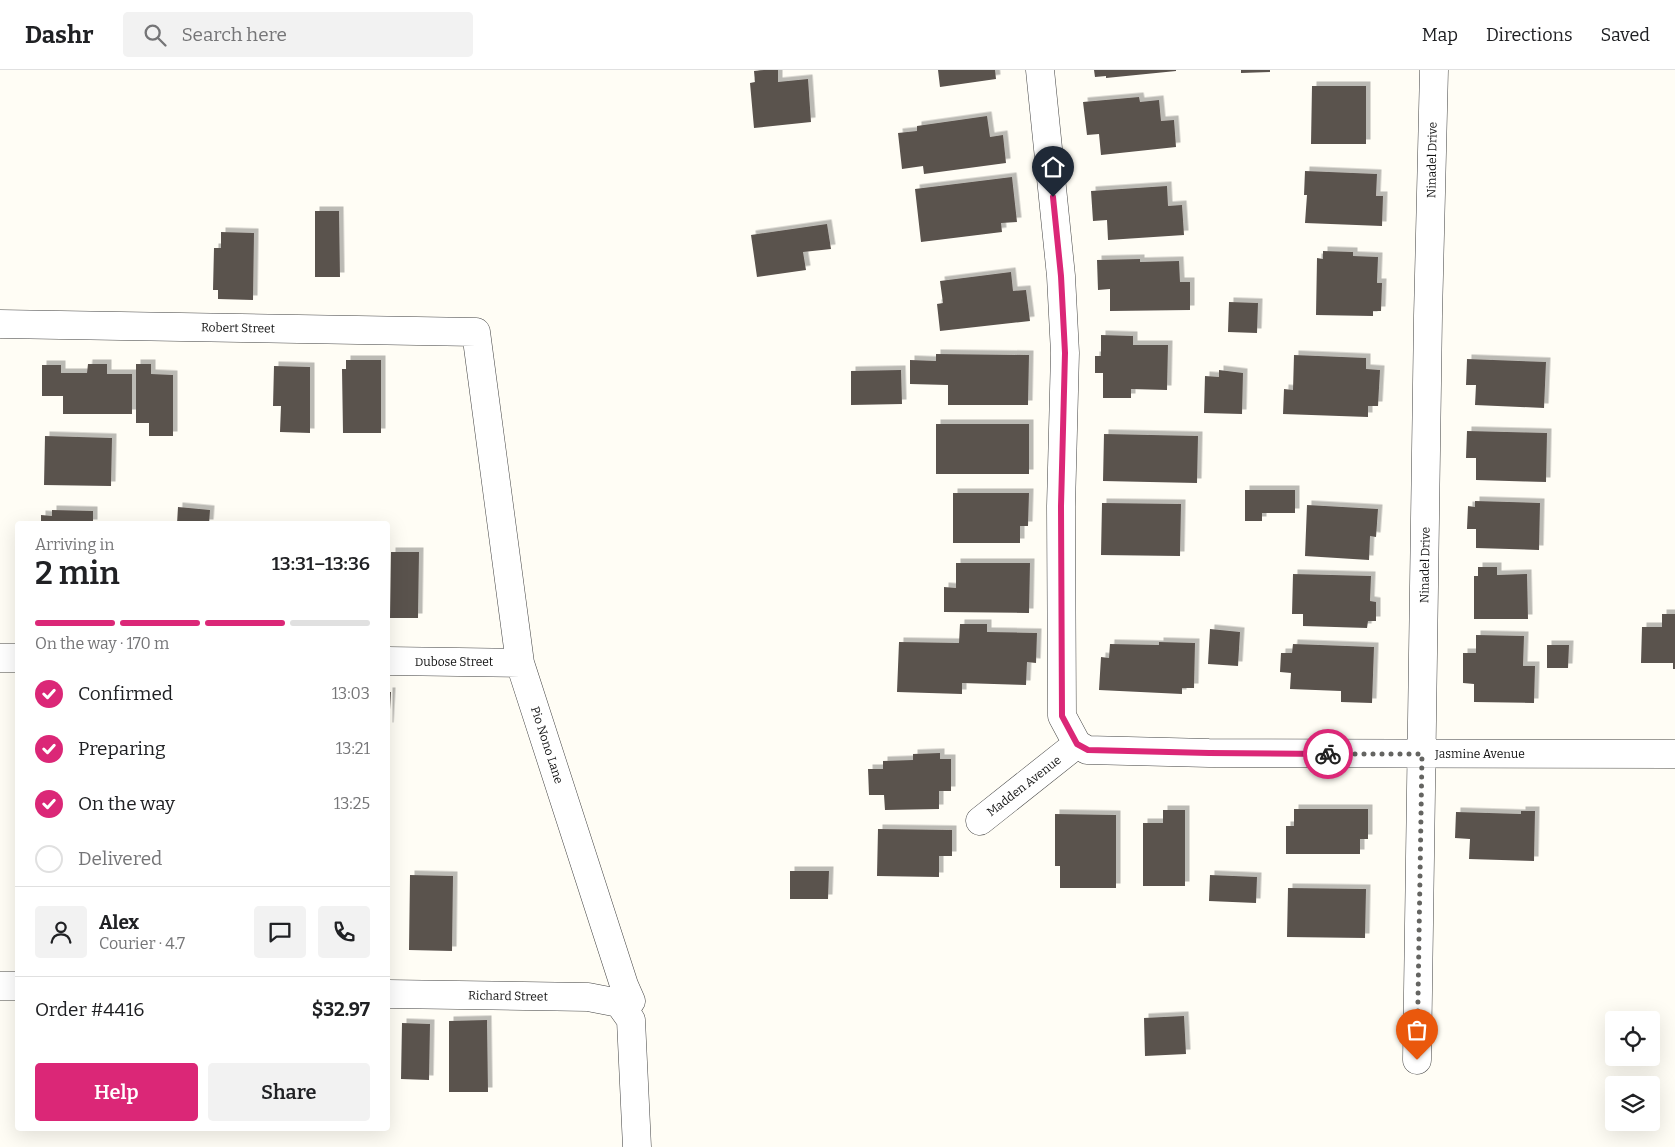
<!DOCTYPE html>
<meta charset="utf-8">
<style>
body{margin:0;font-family:Bitter,serif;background:#f2f2f2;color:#202124;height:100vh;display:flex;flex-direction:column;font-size:19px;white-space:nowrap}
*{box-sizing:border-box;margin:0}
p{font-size:16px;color:#757577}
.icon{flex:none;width:28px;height:28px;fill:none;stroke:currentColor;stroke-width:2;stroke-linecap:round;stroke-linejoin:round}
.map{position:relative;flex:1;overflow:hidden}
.panel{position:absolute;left:15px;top:451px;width:375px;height:610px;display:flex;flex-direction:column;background:#fff;border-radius:5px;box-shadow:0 5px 20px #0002}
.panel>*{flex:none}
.buttons{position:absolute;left:1605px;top:941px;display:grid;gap:10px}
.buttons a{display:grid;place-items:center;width:55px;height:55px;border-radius:5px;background:#fff;box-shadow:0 5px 20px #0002;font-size:25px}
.pin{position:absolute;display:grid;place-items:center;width:42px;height:42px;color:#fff;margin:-51px -21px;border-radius:50% 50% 50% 0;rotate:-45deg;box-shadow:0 0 5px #0007}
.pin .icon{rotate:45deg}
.courier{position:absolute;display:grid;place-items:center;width:50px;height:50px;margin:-25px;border:4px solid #db2777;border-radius:50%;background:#fff;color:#222;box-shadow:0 1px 6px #0007}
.head em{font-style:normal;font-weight:600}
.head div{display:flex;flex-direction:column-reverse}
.head{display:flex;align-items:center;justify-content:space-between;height:85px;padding:0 20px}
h1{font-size:32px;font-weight:600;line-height:38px}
.bar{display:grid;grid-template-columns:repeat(4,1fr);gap:8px 5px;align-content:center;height:60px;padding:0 20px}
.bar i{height:6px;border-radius:4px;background:#e0e0e0}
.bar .current{background:#db2777}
.bar p{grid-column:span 4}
.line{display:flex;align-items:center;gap:12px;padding:0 20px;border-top:1px solid #e0e0e0}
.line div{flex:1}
.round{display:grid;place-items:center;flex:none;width:52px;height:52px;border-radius:5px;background:#f2f2f2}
ol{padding:0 20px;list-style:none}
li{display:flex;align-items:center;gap:15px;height:55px}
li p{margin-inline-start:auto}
li .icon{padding:5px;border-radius:50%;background:#db2777;color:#fff;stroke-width:4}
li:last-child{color:#757577}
li i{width:28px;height:28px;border:2px solid #e0e0e0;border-radius:50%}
.action{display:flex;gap:10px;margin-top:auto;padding:10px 20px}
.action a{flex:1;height:58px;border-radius:5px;background:#db2777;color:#fff;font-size:20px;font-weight:600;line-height:58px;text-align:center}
.action a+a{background:#f2f2f2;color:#202124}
header{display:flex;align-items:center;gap:30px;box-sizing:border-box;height:70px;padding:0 25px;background:#fff;border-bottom:1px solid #e0e0e0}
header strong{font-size:24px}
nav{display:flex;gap:28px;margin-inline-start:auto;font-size:18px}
.search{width:350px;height:45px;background:#f2f2f2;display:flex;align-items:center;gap:12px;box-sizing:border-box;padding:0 18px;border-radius:5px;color:#757577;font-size:19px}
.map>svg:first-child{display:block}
.building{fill:#5a524d;filter:url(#shadow)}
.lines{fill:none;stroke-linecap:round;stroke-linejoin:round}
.minor-casing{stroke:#444;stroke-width:29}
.minor{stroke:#fff;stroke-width:28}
.done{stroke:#646461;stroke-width:5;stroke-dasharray:0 9}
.route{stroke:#db2777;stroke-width:6}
.labels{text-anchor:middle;stroke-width:5;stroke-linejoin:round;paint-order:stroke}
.street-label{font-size:12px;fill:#111;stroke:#fff}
</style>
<header>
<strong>Dashr</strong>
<div class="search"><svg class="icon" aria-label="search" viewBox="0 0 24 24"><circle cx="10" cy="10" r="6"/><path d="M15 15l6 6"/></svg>Search here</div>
<nav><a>Map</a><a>Directions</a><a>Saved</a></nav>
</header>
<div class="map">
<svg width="1675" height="1077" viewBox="0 0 1675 1077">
<defs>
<filter id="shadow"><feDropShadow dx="4.5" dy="-4.5" stdDeviation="0" flood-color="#0004"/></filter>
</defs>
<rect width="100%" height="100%" fill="#fffdf5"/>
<path class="building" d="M 764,0 L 778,0 L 778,12 L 808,9 L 811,52 L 754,58 L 750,13 L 755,12 L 754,1 Z
M 938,0 L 995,0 L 996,9 L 940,17 Z
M 1094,0 L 1176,0 L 1176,1 L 1106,8 L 1106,6 L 1095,7 Z
M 1241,0 L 1270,0 L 1270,2 L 1241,3 Z
M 1312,16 L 1366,16 L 1366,74 L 1311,74 Z
M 1139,27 L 1140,32 L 1159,30 L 1161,51 L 1174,50 L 1176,77 L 1101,85 L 1099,64 L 1087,65 L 1083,32 Z
M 987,46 L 990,67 L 1003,65 L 1006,93 L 924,104 L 923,96 L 902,99 L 898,63 L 917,61 L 917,56 Z
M 1305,101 L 1377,104 L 1376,126 L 1383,126 L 1382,156 L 1305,153 L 1307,125 L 1304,125 Z
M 1012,107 L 1017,152 L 1001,153 L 1002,162 L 921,172 L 915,119 Z
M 1167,116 L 1168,136 L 1182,135 L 1184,165 L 1108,170 L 1107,150 L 1093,151 L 1091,121 Z
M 315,141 L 339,141 L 340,207 L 315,207 Z
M 827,154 L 831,179 L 803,182 L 806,200 L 757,207 L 751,165 Z
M 221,162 L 254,163 L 253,230 L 218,229 L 218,220 L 213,220 L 214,178 L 221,178 Z
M 1323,181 L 1353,182 L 1353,186 L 1378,187 L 1377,213 L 1382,213 L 1381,241 L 1373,241 L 1373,246 L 1316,245 L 1317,188 L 1323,189 Z
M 1140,189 L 1140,192 L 1179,191 L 1180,212 L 1190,212 L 1190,240 L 1110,241 L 1110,219 L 1098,220 L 1097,190 Z
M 1011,202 L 1013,221 L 1026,220 L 1030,251 L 940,261 L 937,234 L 943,233 L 940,211 Z
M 1229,232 L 1258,233 L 1257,263 L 1228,262 Z
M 1101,265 L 1133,266 L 1133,275 L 1168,275 L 1167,320 L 1131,319 L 1131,328 L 1103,328 L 1103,303 L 1095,303 L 1095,286 L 1101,286 Z
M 936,284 L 1029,285 L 1028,335 L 948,335 L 948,315 L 910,314 L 910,290 L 936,291 Z
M 1294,285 L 1366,288 L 1366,299 L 1380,300 L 1378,336 L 1368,336 L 1368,347 L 1283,344 L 1284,319 L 1293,320 Z
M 1467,289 L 1546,292 L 1544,338 L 1475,335 L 1476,315 L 1466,315 Z
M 346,290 L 381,290 L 381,363 L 343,363 L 342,299 L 346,299 Z
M 88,294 L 107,294 L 107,304 L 132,304 L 132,344 L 63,344 L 63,326 L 42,326 L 42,295 L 61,295 L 61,303 L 87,303 Z
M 136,294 L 151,294 L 151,304 L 173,305 L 173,366 L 149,366 L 149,353 L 136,353 Z
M 274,296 L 310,297 L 310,363 L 280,362 L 281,336 L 273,336 Z
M 901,300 L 902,334 L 851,335 L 851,301 Z
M 1219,300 L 1243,303 L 1242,344 L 1204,343 L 1205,306 L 1219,307 Z
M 936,354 L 1029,354 L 1029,404 L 936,404 Z
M 1467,361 L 1547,363 L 1546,412 L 1476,410 L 1476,388 L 1466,388 Z
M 1104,364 L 1198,366 L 1197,413 L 1103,411 Z
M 45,366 L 112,368 L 111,416 L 44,415 Z
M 1245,420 L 1295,420 L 1295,443 L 1262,443 L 1262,451 L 1245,451 Z
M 953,423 L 1029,423 L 1028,456 L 1020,456 L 1020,473 L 953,473 Z
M 1475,431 L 1540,433 L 1539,480 L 1476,478 L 1476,459 L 1467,459 L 1468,436 L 1475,437 Z
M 1102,433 L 1181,434 L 1180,486 L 1101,485 Z
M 1307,435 L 1378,439 L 1376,467 L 1370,466 L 1369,490 L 1305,486 Z
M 178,437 L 210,440 L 209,454 L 177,454 Z
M 52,440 L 93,441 L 93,454 L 41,454 L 41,445 L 52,446 Z
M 391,482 L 419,482 L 418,548 L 390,548 Z
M 956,493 L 1030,493 L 1029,543 L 944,542 L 944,517 L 956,518 Z
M 1478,497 L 1497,497 L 1497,505 L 1527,504 L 1528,549 L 1474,549 L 1474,506 L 1478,506 Z
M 1293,504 L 1371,506 L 1370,531 L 1376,532 L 1376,551 L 1368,551 L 1367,558 L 1303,556 L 1303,544 L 1292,544 Z
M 1662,544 L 1675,544 L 1675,599 L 1673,599 L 1673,593 L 1641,593 L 1642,557 L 1662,557 Z
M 960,554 L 987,554 L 987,562 L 1037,563 L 1036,593 L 1027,592 L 1026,615 L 962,613 L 962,624 L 897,622 L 899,572 L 959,573 Z
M 1210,559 L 1240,562 L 1238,596 L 1208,594 Z
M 1476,565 L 1524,566 L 1523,596 L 1535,596 L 1534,633 L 1474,632 L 1474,614 L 1463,613 L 1463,583 L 1476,583 Z
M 1159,572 L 1195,573 L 1194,618 L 1182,618 L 1182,624 L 1099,620 L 1101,587 L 1109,588 L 1110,574 L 1159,575 Z
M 1293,574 L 1374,577 L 1372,633 L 1341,632 L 1341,621 L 1290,619 L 1291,603 L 1280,602 L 1281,583 L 1292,583 Z
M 1547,575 L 1569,575 L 1568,598 L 1547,598 Z
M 388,622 L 391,622 L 389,657 L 388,657 Z
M 940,683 L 940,689 L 951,689 L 951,721 L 939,721 L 939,739 L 885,740 L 884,725 L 869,725 L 868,699 L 883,699 L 883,691 L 913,690 L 913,684 Z
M 1294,739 L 1368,739 L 1368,769 L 1360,769 L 1360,784 L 1286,784 L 1286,756 L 1294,756 Z
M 1163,740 L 1185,740 L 1185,816 L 1143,816 L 1143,753 L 1163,753 Z
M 1521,741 L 1535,741 L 1534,791 L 1469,789 L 1470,769 L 1455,768 L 1456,742 L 1521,744 Z
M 1055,744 L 1116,745 L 1116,818 L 1060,818 L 1060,796 L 1055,796 Z
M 878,759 L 952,760 L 952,786 L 939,786 L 939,807 L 877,806 Z
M 790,801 L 829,801 L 828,829 L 790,829 Z
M 410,805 L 453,806 L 452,881 L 409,880 Z
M 1210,805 L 1257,807 L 1256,833 L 1209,831 Z
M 1288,818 L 1366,819 L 1365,868 L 1287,867 Z
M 1184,946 L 1186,984 L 1145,986 L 1144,948 Z
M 487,950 L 488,1022 L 449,1022 L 449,951 Z
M 402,953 L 430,954 L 429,1010 L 401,1009 Z"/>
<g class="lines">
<g class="minor-casing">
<path id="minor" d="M 1040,0 L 1061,206 L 1065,283 L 1061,436 L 1062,646 L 1077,674 L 1087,680 L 1209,683 L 1675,684
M 0,254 L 476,262 L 520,593 L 624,915 L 631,931 L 624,940
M 0,588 L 18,588
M 388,591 L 520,593
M 980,751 L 1077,674
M 0,916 L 18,916
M 388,924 L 588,927 L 619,933 L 631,950 L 637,1077
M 1417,990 L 1428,246 L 1434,0"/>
</g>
<use href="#minor" class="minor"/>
</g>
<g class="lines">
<path class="done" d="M 1328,684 L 1422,684 L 1417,990"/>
<path class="route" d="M 1053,127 L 1061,206 L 1065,283 L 1061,436 L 1062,646 L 1077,674 L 1088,680 L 1209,683 L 1328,684"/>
</g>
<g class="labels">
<g class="street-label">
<text transform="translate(1432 90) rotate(-89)" y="4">Ninadel Drive</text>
<text transform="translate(238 258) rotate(1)" y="4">Robert Street</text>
<text transform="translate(1425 495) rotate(-89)" y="4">Ninadel Drive</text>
<text x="454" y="596">Dubose Street</text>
<text transform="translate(547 675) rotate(72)" y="4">Pio Nono Lane</text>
<text x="1480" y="688">Jasmine Avenue</text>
<text transform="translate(1024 716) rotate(-38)" y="4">Madden Avenue</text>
<text transform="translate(508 926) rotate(1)" y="4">Richard Street</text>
</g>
</g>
</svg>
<div class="buttons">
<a><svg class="icon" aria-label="locate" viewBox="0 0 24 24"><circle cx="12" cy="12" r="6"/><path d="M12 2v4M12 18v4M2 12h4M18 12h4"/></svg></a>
<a><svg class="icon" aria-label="layers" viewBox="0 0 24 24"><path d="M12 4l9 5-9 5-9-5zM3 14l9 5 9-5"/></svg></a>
</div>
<div class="pin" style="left:1417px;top:990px;background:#ea580c"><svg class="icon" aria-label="bag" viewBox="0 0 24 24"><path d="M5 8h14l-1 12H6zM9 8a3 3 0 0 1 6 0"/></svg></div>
<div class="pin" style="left:1053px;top:127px;background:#1f2937"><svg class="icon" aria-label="home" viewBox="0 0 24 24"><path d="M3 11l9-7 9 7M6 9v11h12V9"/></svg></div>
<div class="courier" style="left:1328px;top:684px"><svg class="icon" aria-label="bike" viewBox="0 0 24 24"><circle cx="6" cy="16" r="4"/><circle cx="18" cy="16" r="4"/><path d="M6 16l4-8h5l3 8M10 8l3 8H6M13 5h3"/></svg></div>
<section class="panel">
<div class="head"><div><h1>2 min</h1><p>Arriving in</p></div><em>13:31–13:36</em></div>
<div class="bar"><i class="current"></i><i class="current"></i><i class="current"></i><i></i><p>On the way · 170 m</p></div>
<ol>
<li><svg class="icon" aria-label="check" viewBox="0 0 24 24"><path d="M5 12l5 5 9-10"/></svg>Confirmed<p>13:03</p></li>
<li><svg class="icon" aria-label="check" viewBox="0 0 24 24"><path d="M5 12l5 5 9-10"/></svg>Preparing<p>13:21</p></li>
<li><svg class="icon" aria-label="check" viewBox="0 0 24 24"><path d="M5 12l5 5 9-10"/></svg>On the way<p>13:25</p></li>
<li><i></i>Delivered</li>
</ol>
<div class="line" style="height:90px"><a class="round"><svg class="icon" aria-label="person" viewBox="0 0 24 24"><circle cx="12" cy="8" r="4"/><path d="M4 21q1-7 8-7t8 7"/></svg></a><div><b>Alex</b><p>Courier · 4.7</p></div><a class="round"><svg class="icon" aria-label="chat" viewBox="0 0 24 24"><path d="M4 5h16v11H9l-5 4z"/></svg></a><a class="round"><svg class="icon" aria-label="phone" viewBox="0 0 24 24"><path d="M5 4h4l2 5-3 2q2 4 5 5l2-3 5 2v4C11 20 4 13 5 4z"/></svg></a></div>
<div class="line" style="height:65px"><div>Order #4416</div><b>$32.97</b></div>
<div class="action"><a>Help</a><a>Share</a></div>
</section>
</div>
